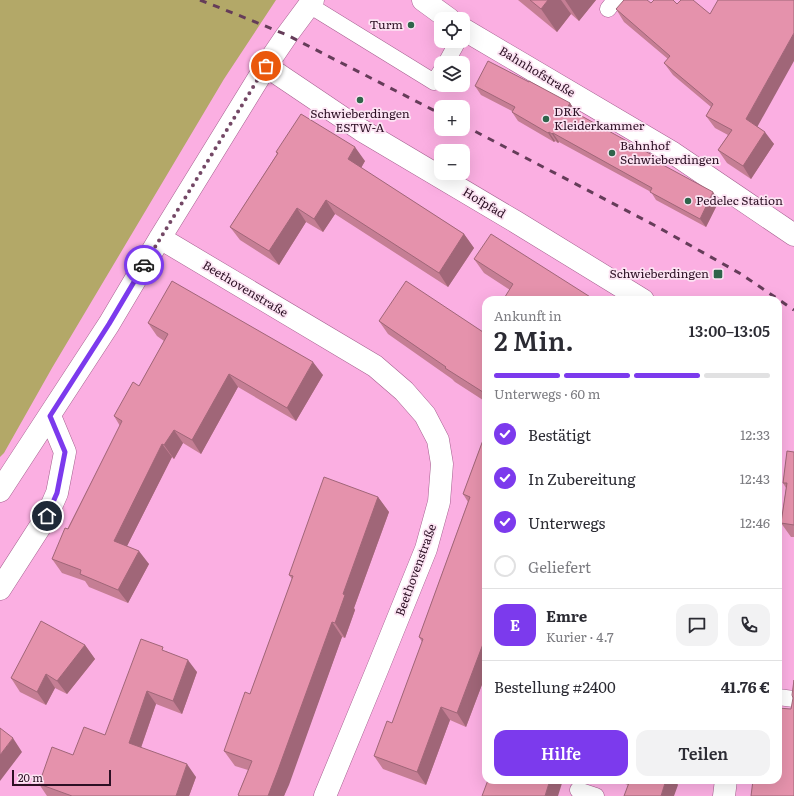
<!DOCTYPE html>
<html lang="de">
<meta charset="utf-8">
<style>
body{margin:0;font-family:Literata,serif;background:#f2f2f3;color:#2b2b33;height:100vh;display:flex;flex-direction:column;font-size:15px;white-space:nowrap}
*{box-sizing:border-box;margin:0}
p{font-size:13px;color:#7c7c81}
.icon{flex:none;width:22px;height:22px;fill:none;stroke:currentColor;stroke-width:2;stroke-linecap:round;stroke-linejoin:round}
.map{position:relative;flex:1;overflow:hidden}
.drawer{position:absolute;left:482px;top:296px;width:300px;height:488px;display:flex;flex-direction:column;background:#fff;border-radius:12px;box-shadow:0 4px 16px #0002}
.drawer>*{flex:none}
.tools{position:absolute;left:434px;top:12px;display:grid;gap:8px}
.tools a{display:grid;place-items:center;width:36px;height:36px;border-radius:8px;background:#fff;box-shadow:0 4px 16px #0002;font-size:20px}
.scale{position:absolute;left:12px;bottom:10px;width:99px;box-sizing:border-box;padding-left:4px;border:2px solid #2c1024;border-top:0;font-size:11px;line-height:14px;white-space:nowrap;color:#2c1024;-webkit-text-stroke:3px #fce4f3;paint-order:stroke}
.pin{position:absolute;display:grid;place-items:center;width:34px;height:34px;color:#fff;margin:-17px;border:2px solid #fff;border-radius:50%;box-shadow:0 1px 4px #0007}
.courier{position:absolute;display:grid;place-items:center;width:40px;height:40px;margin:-20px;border:3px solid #7c3aed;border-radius:50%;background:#fff;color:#222;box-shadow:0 1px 5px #0007}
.summary em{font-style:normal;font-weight:600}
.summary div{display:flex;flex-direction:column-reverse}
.summary{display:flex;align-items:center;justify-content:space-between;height:68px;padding:0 12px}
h1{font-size:26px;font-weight:600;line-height:30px}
.bar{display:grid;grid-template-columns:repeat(4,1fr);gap:6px 4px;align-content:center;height:48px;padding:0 12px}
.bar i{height:5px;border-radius:3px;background:#e1e1e2}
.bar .on{background:#7c3aed}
.bar p{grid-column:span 4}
.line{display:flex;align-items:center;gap:10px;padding:0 12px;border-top:1px solid #e1e1e2}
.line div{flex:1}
.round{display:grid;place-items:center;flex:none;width:42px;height:42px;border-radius:12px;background:#f2f2f3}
ol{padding:0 12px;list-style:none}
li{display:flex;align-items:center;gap:12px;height:44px}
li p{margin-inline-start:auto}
li .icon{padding:4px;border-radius:50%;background:#7c3aed;color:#fff;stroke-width:4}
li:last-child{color:#7c7c81}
li i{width:22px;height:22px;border:2px solid #e1e1e2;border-radius:50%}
.action{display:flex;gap:8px;margin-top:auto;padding:8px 12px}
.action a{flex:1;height:46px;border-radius:12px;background:#7c3aed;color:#fff;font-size:16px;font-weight:600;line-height:46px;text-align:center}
.action a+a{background:#f2f2f3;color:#2b2b33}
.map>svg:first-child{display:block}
.green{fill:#b3a868}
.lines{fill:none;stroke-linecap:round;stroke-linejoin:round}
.lane-casing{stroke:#a66190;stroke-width:17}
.street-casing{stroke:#a66190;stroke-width:23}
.lane{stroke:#fff;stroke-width:16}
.street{stroke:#fff;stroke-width:22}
.rail{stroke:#653c59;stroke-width:3;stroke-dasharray:7 7;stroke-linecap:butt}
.wall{fill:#c57e94}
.shaded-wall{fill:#a06678}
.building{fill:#e592ac;stroke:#a06678}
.done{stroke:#744866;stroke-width:4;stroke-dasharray:0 7.2}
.route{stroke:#7c3aed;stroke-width:5}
.poi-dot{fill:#2f644a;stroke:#fce4f3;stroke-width:1.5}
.labels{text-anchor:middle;stroke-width:3.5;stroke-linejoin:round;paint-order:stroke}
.poi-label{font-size:12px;fill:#2c1024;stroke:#fce4f3;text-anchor:start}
.street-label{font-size:12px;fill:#2c1024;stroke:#fce4f3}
</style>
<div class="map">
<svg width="794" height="796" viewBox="0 0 794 796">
<rect width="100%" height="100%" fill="#fbafe2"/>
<path class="green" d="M 0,0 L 276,0 L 224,79 L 52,368 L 4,453 L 0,457 Z"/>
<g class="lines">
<g class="lane-casing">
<path id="lane" d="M 309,5 L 434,82 L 441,71
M 608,9 L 615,0
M 446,63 L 458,41
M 778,697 L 794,699
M 578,790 L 596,796"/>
</g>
<g class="street-casing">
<path id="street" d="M 423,0 L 449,19
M 463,29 L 673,153 L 794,235
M 266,66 L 361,130 L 516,222 L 643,300
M 160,238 L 375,366 L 404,391 L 425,415 L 438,440 L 442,464 L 439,502 L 426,549 L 377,670 L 325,796
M 0,491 L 109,324 L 160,238 L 266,66 L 287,35 L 313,0
M 0,589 L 47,516 L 57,493 L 65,452 L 50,416
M 724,796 L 726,780"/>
</g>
<use href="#lane" class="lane"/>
<use href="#street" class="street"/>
<path class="rail" d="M 200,0 L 248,19 L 287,35 L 441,114
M 463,125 L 654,225 L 741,274 L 794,310"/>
</g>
<path class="wall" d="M 518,0 L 596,0 L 579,21 L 571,14 L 557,32 Z
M 651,3 L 677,4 L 757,126 L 774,144 L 751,179 L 727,163 L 718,150 L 728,135 L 715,128 L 706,116 L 711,107 L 673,75 L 664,63 L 668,59 L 624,22 L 616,9 Z
M 475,86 L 570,103 L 576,113 L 659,163 L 719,201 L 706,227 L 656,200 L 651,192 L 559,142 L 558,143 L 555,141 L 554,142 L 518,121 L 512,112 L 512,111 L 481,95 Z
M 276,152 L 365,161 L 361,168 L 464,234 L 474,248 L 448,287 L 335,214 L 323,232 L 306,222 L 279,265 L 240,240 L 230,227 L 277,154 Z
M 474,259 L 595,300 L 510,290 L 484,273 Z
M 379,321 L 483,332 L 486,327 L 486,402 L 455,382 L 452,379 L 388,334 Z
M 148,323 L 323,375 L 296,421 L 238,387 L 201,454 L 183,443 L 174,459 L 172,457 L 127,546 L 149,564 L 128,603 L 89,587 L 85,581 L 62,573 L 52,559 L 120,426 L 114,416 L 139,386 L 164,341 L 157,336 Z
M 486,432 L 486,674 L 466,727 L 450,720 L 426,785 L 383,769 L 374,756 L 392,723 L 422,642 L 419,637 L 468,502 L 463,494 Z
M 794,452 L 794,537 L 791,537 L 781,523 L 786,488 L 783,483 Z
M 378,497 L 389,512 L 354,608 L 355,610 L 345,638 L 342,637 L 284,796 L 238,796 L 238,795 L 248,770 L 235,766 L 224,751 L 250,694 L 292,579 L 289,575 Z
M 85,645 L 95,659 L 67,694 L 55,688 L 46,705 L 20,692 L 11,678 Z
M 166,651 L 197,672 L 182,714 L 156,704 L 141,748 L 196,777 L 189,796 L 47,796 L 39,784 L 73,755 L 105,735 Z
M 614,780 L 674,780 L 678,785 L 628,785 Z"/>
<path class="shaded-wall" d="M 548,0 L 561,0 L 571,14 L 557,32 L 541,9 Z
M 565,0 L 596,0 L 579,21 Z
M 794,33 L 794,61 L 755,131 L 746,119 Z
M 570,103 L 576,112 L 573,117 L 567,108 Z
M 549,132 L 555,141 L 554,142 L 548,133 Z
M 765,132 L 774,144 L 751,179 L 743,166 Z
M 553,133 L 559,142 L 558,143 L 552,134 Z
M 355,147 L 365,161 L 358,173 L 348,159 Z
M 654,156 L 660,164 L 652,159 Z
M 713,192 L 719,201 L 706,227 L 700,219 Z
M 326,200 L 335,214 L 323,232 L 314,219 Z
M 297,208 L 306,222 L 279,265 L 269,251 Z
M 464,234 L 474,248 L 448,287 L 439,273 Z
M 313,362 L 323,375 L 296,421 L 287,408 Z
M 229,374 L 238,387 L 201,454 L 192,440 Z
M 174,430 L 183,443 L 174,459 L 164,445 Z
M 162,444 L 172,457 L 123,554 L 114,541 Z
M 378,497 L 389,512 L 354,608 L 355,610 L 345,638 L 335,623 L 343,594 Z
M 139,551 L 149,564 L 128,603 L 118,590 Z
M 332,622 L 342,637 L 289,785 L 284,796 L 268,796 Z
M 483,644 L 486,649 L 486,674 L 466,727 L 457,713 Z
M 85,645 L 95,659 L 67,694 L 57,681 Z
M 188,660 L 197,672 L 182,714 L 173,701 Z
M 46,674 L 55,688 L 46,705 L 37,692 Z
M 147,691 L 156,704 L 138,756 L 129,743 Z
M 441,707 L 450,720 L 426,785 L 417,772 Z
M 13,738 L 22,752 L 0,781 L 0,755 Z
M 187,764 L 196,777 L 189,796 L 176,796 Z
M 550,780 L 563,780 L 558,796 L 545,796 Z
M 666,780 L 674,780 L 678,785 L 674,796 L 661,796 Z"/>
<path class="building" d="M 530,0 L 548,0 L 541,9 Z
M 624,0 L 647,0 L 651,3 L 654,0 L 673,0 L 677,4 L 681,0 L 693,0 L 710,14 L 718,0 L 794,0 L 794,33 L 746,119 L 765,132 L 743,166 L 718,150 L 732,130 L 706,116 L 713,104 L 664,63 L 670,56 L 616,9 Z
M 488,61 L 529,82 L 529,81 L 570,103 L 567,108 L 654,156 L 652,159 L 713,192 L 700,219 L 650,192 L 652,188 L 553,133 L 552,134 L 549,132 L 548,133 L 512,112 L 515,107 L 475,86 Z
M 301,114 L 355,147 L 348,159 L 464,234 L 439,273 L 326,200 L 314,219 L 297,208 L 269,251 L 230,227 L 278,153 L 276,152 Z
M 491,234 L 595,300 L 503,300 L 513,284 L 474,259 Z
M 172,281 L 313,362 L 287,408 L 229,374 L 192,440 L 174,430 L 164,445 L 162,444 L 114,541 L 139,551 L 118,590 L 80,574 L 81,570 L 52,559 L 65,528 L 68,529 L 122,421 L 114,416 L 133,382 L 139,386 L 168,334 L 148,323 Z
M 406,281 L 483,332 L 486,327 L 486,394 L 445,368 L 446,367 L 379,321 Z
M 486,432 L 486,645 L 483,644 L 457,713 L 441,707 L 417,772 L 374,756 L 387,721 L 392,723 L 423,639 L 419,637 L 470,497 L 463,494 Z
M 787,451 L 794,452 L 794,525 L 781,523 L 787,483 L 783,483 Z
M 324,477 L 378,497 L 343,594 L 345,595 L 335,623 L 332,622 L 278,770 L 268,796 L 240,796 L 238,795 L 252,761 L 224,751 L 245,692 L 250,694 L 293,576 L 289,575 Z
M 41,621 L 85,645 L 57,681 L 46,674 L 37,692 L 11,678 Z
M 141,639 L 163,647 L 162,650 L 188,660 L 173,701 L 147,691 L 129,743 L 187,764 L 176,796 L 72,796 L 39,784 L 52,747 L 73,755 L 84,727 L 105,735 Z
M 794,680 L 794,796 L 751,796 L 753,780 L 778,780 L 778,708 L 791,709 L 793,698 L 792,695 Z
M 0,728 L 13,738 L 0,755 Z
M 488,780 L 550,780 L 545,796 L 482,796 Z
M 630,780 L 666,780 L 661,796 L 624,796 Z"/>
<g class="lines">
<path class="done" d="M 144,265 L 266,66"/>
<path class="route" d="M 47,516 L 57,493 L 65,452 L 50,416 L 109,324 L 144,265"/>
</g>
<g class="poi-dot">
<circle cx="411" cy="25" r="4"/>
<circle cx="360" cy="100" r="4"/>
<circle cx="546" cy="119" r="4"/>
<circle cx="612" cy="153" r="4"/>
<circle cx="688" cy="201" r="4"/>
<rect x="713" y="269" width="10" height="10" rx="2"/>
</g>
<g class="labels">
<g class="poi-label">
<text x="403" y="29" text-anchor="end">Turm</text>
<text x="554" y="116">DRK<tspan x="554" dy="14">Kleiderkammer</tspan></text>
<text x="360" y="118" text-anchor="middle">Schwieberdingen<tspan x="360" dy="14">ESTW-A</tspan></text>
<text x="620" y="150">Bahnhof<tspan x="620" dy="14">Schwieberdingen</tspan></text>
<text x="696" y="205">Pedelec Station</text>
<text x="709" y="278" text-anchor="end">Schwieberdingen</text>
</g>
<g class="street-label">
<text transform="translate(537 72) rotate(31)" y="4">Bahnhofstraße</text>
<text transform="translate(484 203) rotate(31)" y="4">Hofpfad</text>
<text transform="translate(245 289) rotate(31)" y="4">Beethovenstraße</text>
<text transform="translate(416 570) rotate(-70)" y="4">Beethovenstraße</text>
</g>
</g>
</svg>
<div class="tools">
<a><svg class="icon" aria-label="locate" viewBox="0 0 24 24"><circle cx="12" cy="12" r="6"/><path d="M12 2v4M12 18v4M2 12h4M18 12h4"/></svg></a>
<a><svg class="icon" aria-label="layers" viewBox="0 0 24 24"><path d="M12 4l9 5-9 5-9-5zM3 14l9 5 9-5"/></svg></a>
<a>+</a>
<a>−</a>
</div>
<div class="scale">20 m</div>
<div class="pin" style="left:266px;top:66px;background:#ea580c"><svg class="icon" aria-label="bag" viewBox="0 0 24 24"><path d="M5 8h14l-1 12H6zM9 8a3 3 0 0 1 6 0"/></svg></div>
<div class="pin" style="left:47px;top:516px;background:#1f2937"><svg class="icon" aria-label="home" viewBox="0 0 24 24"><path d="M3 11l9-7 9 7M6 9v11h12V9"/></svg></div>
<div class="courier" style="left:144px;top:265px"><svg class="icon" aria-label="car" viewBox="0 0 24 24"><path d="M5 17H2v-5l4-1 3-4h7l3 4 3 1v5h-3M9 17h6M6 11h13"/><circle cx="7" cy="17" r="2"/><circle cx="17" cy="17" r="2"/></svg></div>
<section class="drawer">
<div class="summary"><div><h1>2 Min.</h1><p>Ankunft in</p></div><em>13:00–13:05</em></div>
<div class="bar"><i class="on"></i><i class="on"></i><i class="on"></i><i></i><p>Unterwegs · 60 m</p></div>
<ol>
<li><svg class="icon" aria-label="check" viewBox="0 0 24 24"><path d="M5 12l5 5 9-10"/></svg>Bestätigt<p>12:33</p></li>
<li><svg class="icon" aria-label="check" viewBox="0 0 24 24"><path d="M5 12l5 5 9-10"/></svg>In Zubereitung<p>12:43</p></li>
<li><svg class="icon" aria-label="check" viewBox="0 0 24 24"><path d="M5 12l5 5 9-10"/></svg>Unterwegs<p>12:46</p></li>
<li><i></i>Geliefert</li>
</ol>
<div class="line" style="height:72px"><b class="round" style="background:#7c3aed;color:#fff">E</b><div><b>Emre</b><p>Kurier · 4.7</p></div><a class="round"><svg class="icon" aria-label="chat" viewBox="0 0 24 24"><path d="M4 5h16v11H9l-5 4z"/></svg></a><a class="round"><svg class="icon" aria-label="phone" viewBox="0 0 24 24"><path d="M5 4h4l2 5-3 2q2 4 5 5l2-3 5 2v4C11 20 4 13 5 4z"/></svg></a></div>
<div class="line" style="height:52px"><div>Bestellung #2400</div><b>41.76 €</b></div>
<div class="action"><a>Hilfe</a><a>Teilen</a></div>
</section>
</div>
